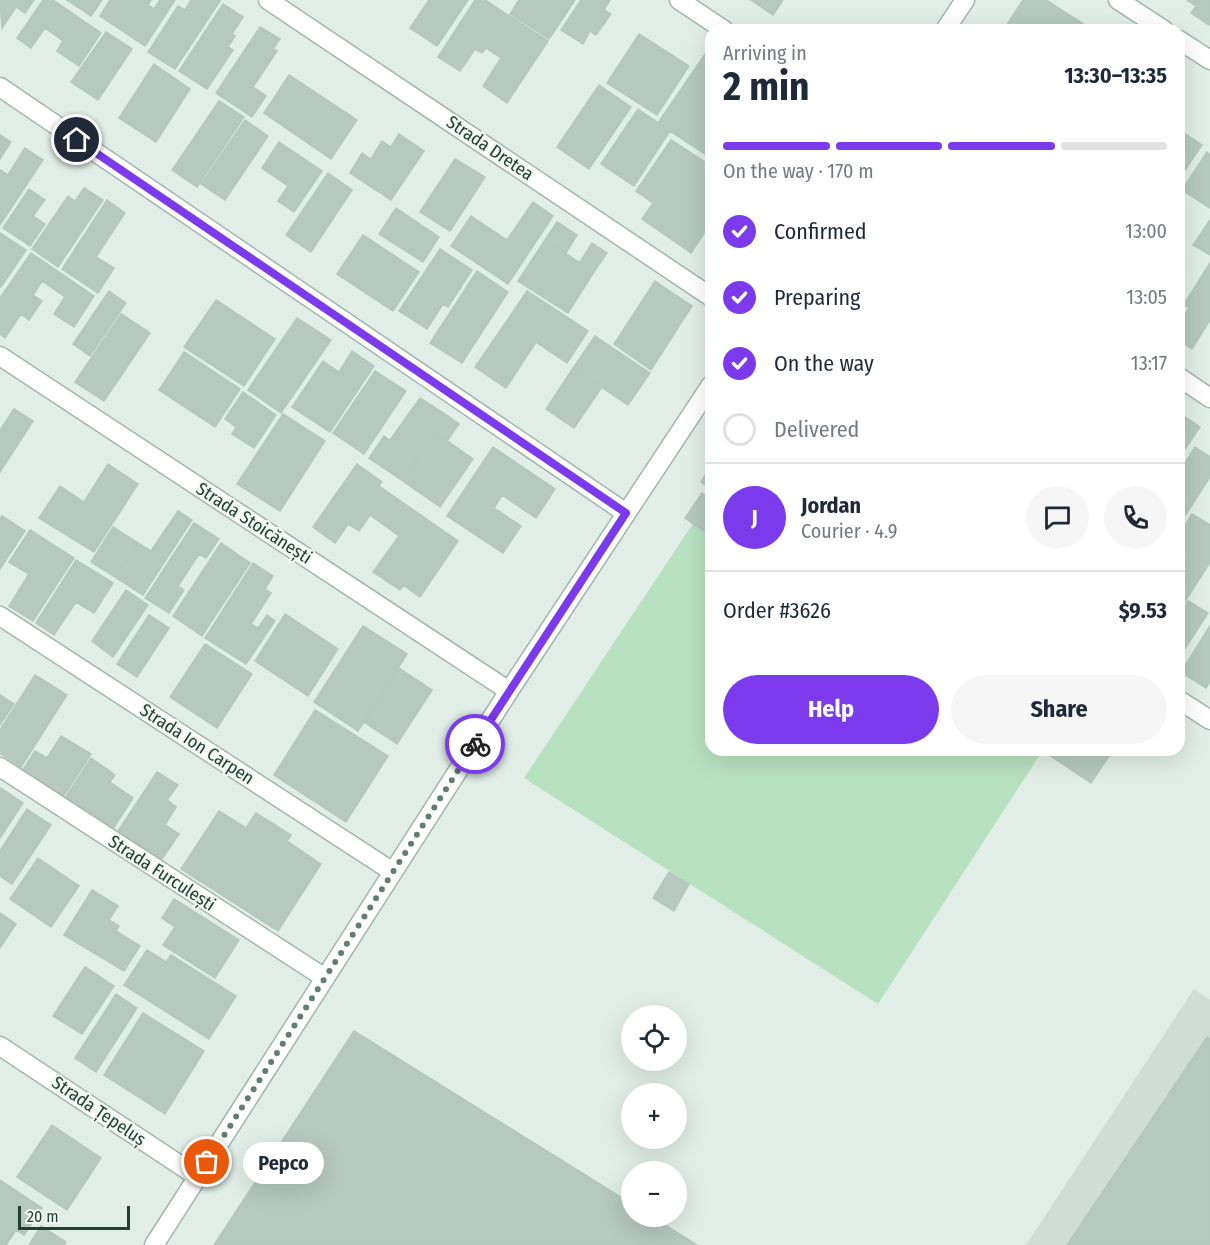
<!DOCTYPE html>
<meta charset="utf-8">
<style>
body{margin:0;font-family:"Fira Sans Condensed",sans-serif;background:#f6f6f7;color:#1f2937;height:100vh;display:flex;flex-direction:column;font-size:22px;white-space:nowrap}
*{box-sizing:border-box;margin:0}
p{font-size:20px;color:#747a83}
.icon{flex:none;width:33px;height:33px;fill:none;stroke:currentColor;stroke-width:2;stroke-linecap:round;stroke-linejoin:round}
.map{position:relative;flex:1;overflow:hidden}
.sheet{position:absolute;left:705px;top:24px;width:480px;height:732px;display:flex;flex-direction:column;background:#fff;border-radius:18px;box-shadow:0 6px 24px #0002}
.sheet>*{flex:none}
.controls{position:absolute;left:621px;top:1005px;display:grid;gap:12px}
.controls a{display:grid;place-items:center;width:66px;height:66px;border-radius:50%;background:#fff;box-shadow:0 6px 24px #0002;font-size:30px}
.scale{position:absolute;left:18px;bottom:15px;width:112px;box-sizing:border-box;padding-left:6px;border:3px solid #204035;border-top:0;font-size:16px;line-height:21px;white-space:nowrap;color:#204035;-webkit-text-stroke:4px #f2f9f5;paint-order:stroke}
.pin{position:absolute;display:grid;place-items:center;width:51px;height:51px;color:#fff;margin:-26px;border:3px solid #fff;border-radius:50%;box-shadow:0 2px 6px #0007}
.courier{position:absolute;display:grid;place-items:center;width:60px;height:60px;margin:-30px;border:4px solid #7c3aed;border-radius:50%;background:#fff;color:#222;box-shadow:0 2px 8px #0007}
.bubble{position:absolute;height:42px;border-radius:21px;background:#fff;box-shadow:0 6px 24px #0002;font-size:20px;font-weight:700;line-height:42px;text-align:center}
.summary em{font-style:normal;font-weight:700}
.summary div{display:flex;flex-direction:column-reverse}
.summary{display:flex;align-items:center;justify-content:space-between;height:102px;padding:0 18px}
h1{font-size:39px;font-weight:700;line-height:45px}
.bar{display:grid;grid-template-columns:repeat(4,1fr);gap:9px 6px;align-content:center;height:72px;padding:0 18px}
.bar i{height:8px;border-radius:4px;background:#e0e1e3}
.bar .active{background:#7c3aed}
.bar p{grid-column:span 4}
.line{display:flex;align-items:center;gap:15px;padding:0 18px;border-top:2px solid #e0e1e3}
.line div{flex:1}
.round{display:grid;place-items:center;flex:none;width:63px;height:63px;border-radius:32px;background:#f6f6f7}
ol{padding:0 18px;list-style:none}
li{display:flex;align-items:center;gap:18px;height:66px}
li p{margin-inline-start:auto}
li .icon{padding:6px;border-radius:50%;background:#7c3aed;color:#fff;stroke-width:4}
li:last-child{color:#747a83}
li i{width:33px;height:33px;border:3px solid #e0e1e3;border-radius:50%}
.button{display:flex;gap:12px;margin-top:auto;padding:12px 18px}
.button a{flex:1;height:69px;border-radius:36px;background:#7c3aed;color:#fff;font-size:24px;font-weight:700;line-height:69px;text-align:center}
.button a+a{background:#f6f6f7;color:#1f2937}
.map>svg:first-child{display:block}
.built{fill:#cfddd6}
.green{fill:#b8e1c0}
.building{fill:#b6c8c0;stroke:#b3c8be;stroke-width:1.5}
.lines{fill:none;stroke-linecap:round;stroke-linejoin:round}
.minor-casing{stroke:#a3b6ae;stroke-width:21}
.minor{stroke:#fff;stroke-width:18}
.done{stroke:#647d73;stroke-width:6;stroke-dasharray:0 10.8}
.route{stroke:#7c3aed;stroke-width:8}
.labels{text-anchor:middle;stroke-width:4.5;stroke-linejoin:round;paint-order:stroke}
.street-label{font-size:18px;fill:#204035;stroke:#f2f9f5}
</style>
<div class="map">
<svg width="1210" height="1245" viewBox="0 0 1210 1245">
<rect width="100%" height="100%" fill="#e1ede7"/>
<path class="built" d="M 1194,989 L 1210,1000 L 1210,1245 L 1026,1245 Z"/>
<path class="green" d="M 696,519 L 711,528 L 711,750 L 1043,750 L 878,1004 L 524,778 Z"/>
<path class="building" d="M 0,0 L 34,0 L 25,13 L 16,7 L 2,28 Z
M 43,0 L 53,0 L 101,33 L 79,66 L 57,51 L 63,41 L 45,28 L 31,48 L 17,38 Z
M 67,0 L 102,0 L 91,16 Z
M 110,0 L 151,0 L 148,5 L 154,9 L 160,0 L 175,0 L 145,46 L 100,16 Z
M 191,0 L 220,1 L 175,69 L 148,52 L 178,6 L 185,10 Z
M 429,0 L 468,0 L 437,46 L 410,28 Z
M 475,0 L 485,0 L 548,41 L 507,103 L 483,86 L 501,58 L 486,48 L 482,53 L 475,49 L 460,71 L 438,57 Z
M 519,0 L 575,0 L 549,39 L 510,14 Z
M 581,0 L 610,0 L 604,10 L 611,14 L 596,35 L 590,31 L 583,44 L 561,30 Z
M 751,0 L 783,0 L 773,15 Z
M 1023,0 L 1046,0 L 1093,30 L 1013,30 L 1006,26 Z
M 1210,0 L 1210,24 L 1209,25 L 1191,13 L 1196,6 L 1188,1 Z
M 223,4 L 243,17 L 232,34 L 235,36 L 228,47 L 233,50 L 207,89 L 179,71 Z
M 260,27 L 280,39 L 273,49 L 277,51 L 253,87 L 266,96 L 252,117 L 216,93 Z
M 106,32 L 132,49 L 98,100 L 71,82 Z
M 639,34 L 689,66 L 657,115 L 607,83 Z
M 705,54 L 711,58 L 711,106 L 705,115 L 711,119 L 711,158 L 658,123 Z
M 154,64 L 190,89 L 156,142 L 119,118 Z
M 289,75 L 357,120 L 331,159 L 264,113 Z
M 599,85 L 631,107 L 589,169 L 557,147 Z
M 219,101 L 244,117 L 197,187 L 172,170 Z
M 638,109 L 670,131 L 634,186 L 601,164 Z
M 245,120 L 268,136 L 225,200 L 201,184 Z
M 1179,130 L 1202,145 L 1179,179 Z
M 399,134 L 424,151 L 391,200 L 350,173 L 362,153 L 371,159 L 382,141 L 391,147 Z
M 0,135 L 11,142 L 0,159 Z
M 671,140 L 711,166 L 711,223 L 691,253 L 642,219 L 653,203 L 636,191 Z
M 279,142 L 322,171 L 294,212 L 278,201 L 288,186 L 262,168 Z
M 25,148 L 43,160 L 0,225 L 0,170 L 8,175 Z
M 1207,152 L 1210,155 L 1210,208 L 1182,190 Z
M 455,159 L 485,177 L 450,231 L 420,212 Z
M 328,173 L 352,190 L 311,252 L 286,235 Z
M 84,188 L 103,200 L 58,267 L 32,249 L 68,196 L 75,201 Z
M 29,189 L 45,200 L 33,216 L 45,224 L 30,246 L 3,228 Z
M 107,200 L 125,213 L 96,257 L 114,268 L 98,293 L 62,269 Z
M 533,202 L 553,216 L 508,284 L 451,246 L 471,216 L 507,240 Z
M 396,208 L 439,237 L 423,262 L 379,234 Z
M 1210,220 L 1210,255 L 1193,245 Z
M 557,222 L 577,235 L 566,253 L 545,240 Z
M 0,233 L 26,250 L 1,287 L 0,286 Z
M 363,235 L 419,272 L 393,311 L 337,274 Z
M 545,240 L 594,272 L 568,313 L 518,281 Z
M 592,243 L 607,253 L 594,272 L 580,262 Z
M 440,249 L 472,270 L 448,307 L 443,304 L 427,329 L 399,311 Z
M 31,253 L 94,296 L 74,327 L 54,314 L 65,297 L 42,281 L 33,295 L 42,301 L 29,320 L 21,314 L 5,338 L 0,334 L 0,298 Z
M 1210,263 L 1210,320 L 1192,349 L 1179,341 L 1179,323 L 1189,308 L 1184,304 Z
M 477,271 L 508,292 L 462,363 L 430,343 Z
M 655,281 L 692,306 L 651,370 L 614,344 Z
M 109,291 L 126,303 L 90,356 L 73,344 Z
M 527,291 L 588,331 L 567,363 L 506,322 Z
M 216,300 L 275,339 L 244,386 L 184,347 Z
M 121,314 L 150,333 L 104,401 L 75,382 Z
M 297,318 L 331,340 L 281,413 L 248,390 Z
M 506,322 L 536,342 L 506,388 L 475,367 Z
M 595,336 L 650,373 L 628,405 L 573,368 Z
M 352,351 L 374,366 L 330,432 L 292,407 L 323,361 L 339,372 Z
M 184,352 L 240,389 L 215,427 L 159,390 Z
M 573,368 L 602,387 L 574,428 L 546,409 Z
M 375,371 L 406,391 L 364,454 L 333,433 Z
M 243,392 L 276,415 L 254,448 L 232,434 L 236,427 L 225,419 Z
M 420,398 L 448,416 L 418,460 L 390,440 Z
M 14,409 L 33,421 L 0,472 L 0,430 Z
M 1179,413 L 1200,427 L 1179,458 Z
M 283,414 L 325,441 L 280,511 L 237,484 Z
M 448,416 L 459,424 L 447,441 L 436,433 Z
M 436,433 L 473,459 L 440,507 L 403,481 Z
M 384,436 L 418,460 L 403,481 L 369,458 Z
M 493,447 L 555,489 L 536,518 L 502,495 L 494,508 L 521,526 L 503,553 L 447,516 Z
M 1195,447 L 1210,457 L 1210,477 L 1179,525 L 1179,472 Z
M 108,464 L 138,484 L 94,552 L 39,518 L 60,486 L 84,502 Z
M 357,464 L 382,482 L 379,486 L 458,541 L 420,597 L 403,585 L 400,590 L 373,572 L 399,536 L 370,515 L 359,531 L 348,524 L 335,543 L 313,527 Z
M 711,465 L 711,489 L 701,482 Z
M 702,493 L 711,499 L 711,536 L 685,518 Z
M 178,511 L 192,520 L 143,595 L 115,577 L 138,543 L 151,551 Z
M 1192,514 L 1210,525 L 1210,563 L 1179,544 L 1179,535 Z
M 2,516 L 25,531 L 0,569 L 0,519 Z
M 194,523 L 219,539 L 206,558 L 199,554 L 178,586 L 184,590 L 169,613 L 145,598 Z
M 113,527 L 138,543 L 115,577 L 91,562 Z
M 30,530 L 74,558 L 33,621 L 9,606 L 29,574 L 9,562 Z
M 221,543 L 250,563 L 202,636 L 173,616 Z
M 1179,544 L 1209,564 L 1179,611 Z
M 76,560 L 113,583 L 94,613 L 76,602 L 54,635 L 36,623 Z
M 253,563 L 273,576 L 265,589 L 271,593 L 251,624 L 258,628 L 267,615 L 275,621 L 246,664 L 205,638 Z
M 126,590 L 148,605 L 113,657 L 92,641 Z
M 1188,601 L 1208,613 L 1179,658 L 1179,616 Z
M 285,614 L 338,649 L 308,696 L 255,661 Z
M 149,615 L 169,628 L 137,677 L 117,664 Z
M 363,626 L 407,654 L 358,731 L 314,702 Z
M 1210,626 L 1210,682 L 1206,688 L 1181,672 Z
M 205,644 L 252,674 L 217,728 L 170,697 Z
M 399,668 L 432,690 L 397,744 L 364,722 Z
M 35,675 L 67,695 L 21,767 L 0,753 L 0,730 Z
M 0,695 L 14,704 L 0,725 Z
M 315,710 L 388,756 L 346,822 L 274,775 Z
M 61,736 L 91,754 L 63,797 L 22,771 L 35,751 L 47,758 Z
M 1048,750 L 1113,750 L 1091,783 L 1046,753 Z
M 91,758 L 115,775 L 110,782 L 133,798 L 113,829 L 65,798 Z
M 157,772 L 178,785 L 167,800 L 176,807 L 165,825 L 179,834 L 160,862 L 116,834 Z
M 1,788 L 23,803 L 0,838 L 0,790 Z
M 27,809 L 51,825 L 12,884 L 0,876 L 0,851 Z
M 219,811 L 246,828 L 256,813 L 291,835 L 287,841 L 321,864 L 278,931 L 181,869 Z
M 38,858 L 79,886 L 51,927 L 10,899 Z
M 669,872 L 689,884 L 674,911 L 653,898 Z
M 92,890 L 118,906 L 109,920 L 119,926 L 116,931 L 140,946 L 124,971 L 64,935 Z
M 174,899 L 239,940 L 215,978 L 163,945 L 175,927 L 162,918 Z
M 0,913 L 16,924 L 0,948 Z
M 147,950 L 166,962 L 171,955 L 236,996 L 209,1039 L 124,985 Z
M 85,967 L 114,986 L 82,1034 L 53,1016 Z
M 116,994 L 137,1008 L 96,1072 L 75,1058 Z
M 143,1013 L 204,1051 L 165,1114 L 104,1075 Z
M 354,1031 L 632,1204 L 632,1216 L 651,1216 L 697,1245 L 214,1245 Z
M 1207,1037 L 1210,1039 L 1210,1245 L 1067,1245 Z
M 52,1125 L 101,1158 L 67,1210 L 17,1177 Z
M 0,1180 L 42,1208 L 24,1235 L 16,1230 L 6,1245 L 0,1245 Z
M 41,1226 L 66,1242 L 64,1245 L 29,1245 Z"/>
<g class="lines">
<g class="minor-casing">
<path id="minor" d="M 268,0 L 711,297
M 679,0 L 724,30
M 1118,0 L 1164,30
M 945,30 L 965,0
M 1179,40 L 1210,60
M 0,87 L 626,513
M 0,356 L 509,691
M 1179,377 L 1210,398
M 0,616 L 393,872
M 1179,700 L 1210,720
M 0,767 L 325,978
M 0,1046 L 198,1177
M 154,1245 L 509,691 L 711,385"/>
</g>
<use href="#minor" class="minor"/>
</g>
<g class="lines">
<path class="done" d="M 207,1162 L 475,744"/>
<path class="route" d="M 77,140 L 626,513 L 475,744"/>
</g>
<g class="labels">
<g class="street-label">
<text transform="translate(490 148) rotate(34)" y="6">Strada Dretea</text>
<text transform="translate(254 523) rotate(33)" y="6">Strada Stoicănești</text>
<text transform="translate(197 744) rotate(33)" y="6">Strada Ion Carpen</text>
<text transform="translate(162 873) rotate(33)" y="6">Strada Furculești</text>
<text transform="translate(99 1111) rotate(34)" y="6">Strada Țepeluș</text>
</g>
</g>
</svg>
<div class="controls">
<a><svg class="icon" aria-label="locate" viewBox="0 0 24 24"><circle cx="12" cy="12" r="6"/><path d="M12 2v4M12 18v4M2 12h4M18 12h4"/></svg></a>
<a>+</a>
<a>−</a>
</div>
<div class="scale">20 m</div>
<div class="pin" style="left:207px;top:1162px;background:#ea580c"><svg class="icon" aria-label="bag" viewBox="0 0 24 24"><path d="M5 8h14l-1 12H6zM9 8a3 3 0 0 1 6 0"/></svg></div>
<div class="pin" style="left:77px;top:140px;background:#1f2937"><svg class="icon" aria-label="home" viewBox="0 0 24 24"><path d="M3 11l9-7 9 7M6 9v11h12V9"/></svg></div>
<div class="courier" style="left:475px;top:744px"><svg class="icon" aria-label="bike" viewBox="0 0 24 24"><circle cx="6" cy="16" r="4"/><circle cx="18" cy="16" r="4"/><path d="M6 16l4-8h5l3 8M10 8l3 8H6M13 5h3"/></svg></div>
<div class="bubble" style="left:243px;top:1142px;width:81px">Pepco</div>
<section class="sheet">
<div class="summary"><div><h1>2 min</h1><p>Arriving in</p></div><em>13:30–13:35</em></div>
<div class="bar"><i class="active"></i><i class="active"></i><i class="active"></i><i></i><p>On the way · 170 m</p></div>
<ol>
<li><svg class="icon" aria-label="check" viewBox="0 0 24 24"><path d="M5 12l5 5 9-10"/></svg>Confirmed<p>13:00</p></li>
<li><svg class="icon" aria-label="check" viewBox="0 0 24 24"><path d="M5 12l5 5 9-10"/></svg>Preparing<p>13:05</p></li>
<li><svg class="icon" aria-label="check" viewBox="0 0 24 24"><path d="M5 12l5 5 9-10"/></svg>On the way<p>13:17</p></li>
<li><i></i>Delivered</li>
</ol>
<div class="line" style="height:108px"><b class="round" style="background:#7c3aed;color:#fff">J</b><div><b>Jordan</b><p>Courier · 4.9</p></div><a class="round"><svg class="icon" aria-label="chat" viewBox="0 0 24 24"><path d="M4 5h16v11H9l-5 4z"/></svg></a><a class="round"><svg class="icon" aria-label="phone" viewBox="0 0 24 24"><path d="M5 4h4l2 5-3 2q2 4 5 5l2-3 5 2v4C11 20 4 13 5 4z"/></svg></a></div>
<div class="line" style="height:78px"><div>Order #3626</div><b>$9.53</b></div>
<div class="button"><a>Help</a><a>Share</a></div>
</section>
</div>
